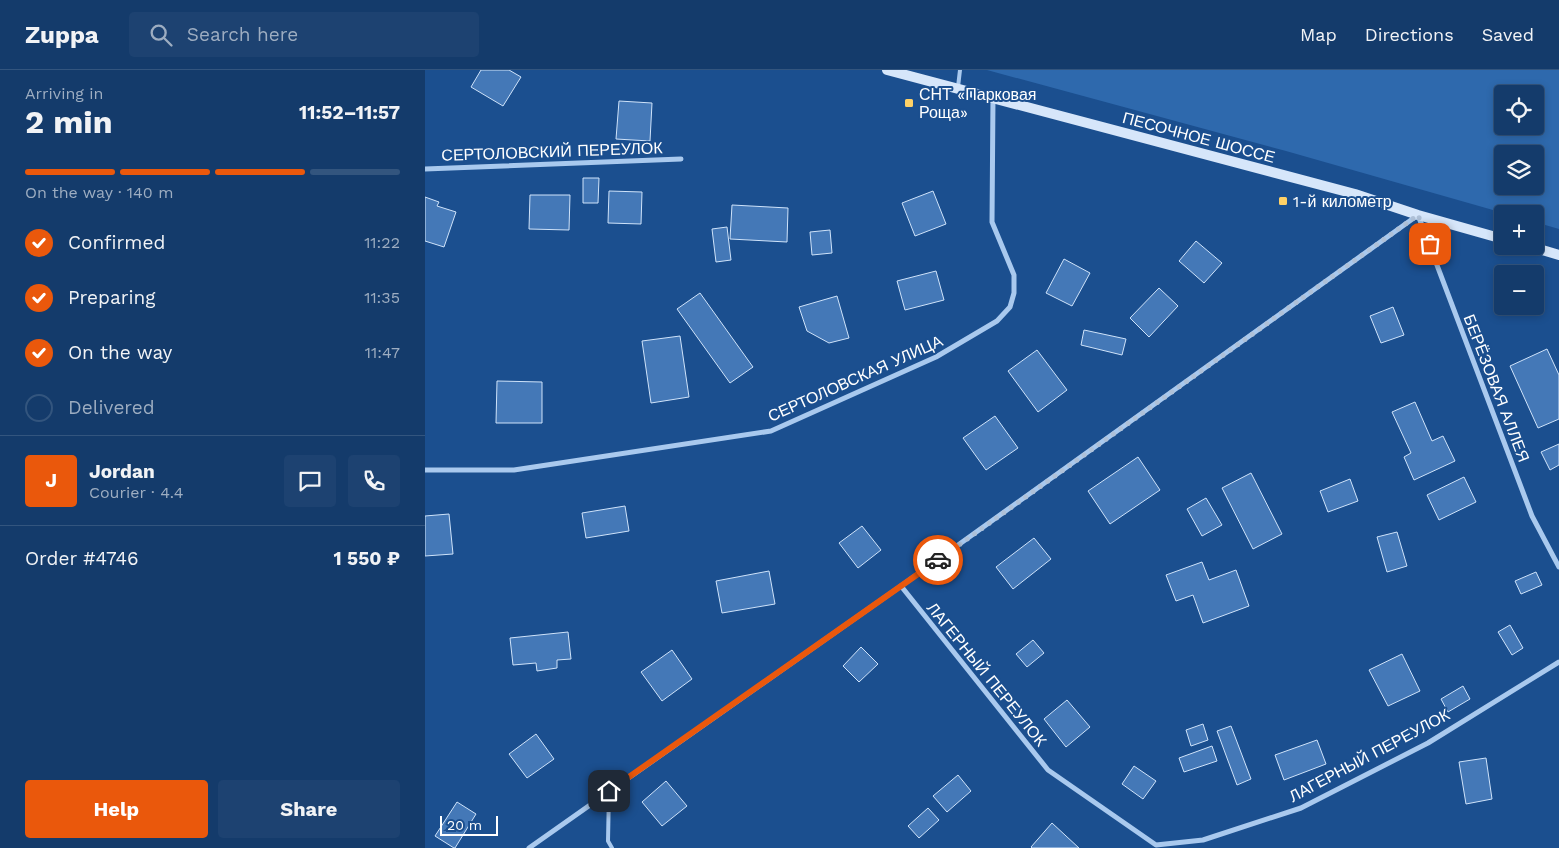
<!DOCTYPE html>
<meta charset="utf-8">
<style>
body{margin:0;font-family:"Work Sans",sans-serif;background:#1d4271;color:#f1f3f6;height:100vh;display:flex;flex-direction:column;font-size:19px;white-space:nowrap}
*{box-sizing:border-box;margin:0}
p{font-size:16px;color:#9dadc1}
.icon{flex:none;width:28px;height:28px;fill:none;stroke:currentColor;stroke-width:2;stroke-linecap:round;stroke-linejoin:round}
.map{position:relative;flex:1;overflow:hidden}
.sheet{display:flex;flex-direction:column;background:#143b6b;width:425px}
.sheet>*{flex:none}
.fabs{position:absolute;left:1069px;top:15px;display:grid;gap:10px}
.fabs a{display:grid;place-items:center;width:50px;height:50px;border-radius:5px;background:#143b6b;box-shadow:0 2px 8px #0003,0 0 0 1px #33557e;font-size:25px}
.scale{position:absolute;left:15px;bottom:12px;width:58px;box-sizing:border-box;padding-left:5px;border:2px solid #fff;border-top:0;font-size:14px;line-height:18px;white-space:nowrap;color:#fff;-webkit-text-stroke:4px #1b4f8f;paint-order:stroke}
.pin{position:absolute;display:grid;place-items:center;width:42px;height:42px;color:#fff;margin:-21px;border-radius:10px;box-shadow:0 2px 8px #0006}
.courier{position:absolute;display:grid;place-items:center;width:50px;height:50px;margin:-25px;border:4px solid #ea580c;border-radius:50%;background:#fff;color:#222;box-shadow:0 1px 6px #0007}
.overview em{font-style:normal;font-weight:700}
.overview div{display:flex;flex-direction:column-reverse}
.overview{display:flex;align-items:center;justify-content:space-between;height:85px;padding:0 25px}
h1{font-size:32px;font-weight:700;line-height:38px}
.bar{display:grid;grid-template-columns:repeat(4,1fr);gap:8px 5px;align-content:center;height:60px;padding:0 25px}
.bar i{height:6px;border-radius:4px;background:#33557e}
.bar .selected{background:#ea580c}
.bar p{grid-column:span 4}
.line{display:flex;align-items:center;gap:12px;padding:0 25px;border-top:1px solid #33557e}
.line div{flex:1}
.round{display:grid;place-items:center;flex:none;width:52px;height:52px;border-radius:5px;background:#1d4271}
ol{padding:0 25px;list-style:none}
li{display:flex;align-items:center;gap:15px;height:55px}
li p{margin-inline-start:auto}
li .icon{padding:5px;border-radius:50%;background:#ea580c;color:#fff;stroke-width:4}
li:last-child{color:#9dadc1}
li i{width:28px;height:28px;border:2px solid #33557e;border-radius:50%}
.button{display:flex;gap:10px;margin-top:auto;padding:10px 25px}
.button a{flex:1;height:58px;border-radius:5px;background:#ea580c;color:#fff;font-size:20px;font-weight:700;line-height:58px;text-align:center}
.button a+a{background:#1d4271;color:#f1f3f6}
header{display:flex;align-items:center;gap:30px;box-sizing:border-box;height:70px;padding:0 25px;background:#143b6b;border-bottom:1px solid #33557e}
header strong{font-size:24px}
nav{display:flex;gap:28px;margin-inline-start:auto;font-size:18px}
.search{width:350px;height:45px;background:#1d4271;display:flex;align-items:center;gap:12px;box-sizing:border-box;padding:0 18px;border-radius:5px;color:#9dadc1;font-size:19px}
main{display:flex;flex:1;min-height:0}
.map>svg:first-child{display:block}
.green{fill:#2e69ad;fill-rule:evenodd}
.building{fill:#4478b7;stroke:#cfe3fa}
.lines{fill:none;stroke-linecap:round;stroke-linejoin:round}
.service{stroke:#a9c9ee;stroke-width:4}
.minor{stroke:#a9c9ee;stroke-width:5}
.secondary{stroke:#d6e6fa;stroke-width:10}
.done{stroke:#afc1d8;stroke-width:5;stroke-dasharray:0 9}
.route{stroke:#ea580c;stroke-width:6}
.poi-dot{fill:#ffd166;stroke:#1b4f8f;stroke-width:2}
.labels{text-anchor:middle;stroke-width:4;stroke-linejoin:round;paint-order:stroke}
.poi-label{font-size:16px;fill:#fff;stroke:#1b4f8f;text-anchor:start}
.street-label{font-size:16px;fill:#fff;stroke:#1b4f8f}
</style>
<header>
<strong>Zuppa</strong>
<div class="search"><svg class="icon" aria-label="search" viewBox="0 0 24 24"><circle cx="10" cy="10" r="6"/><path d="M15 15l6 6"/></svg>Search here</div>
<nav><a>Map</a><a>Directions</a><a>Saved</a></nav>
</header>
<main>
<section class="sheet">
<div class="overview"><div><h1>2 min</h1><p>Arriving in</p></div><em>11:52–11:57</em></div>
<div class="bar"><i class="selected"></i><i class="selected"></i><i class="selected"></i><i></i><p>On the way · 140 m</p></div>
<ol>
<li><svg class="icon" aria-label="check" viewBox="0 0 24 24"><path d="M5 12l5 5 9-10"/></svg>Confirmed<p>11:22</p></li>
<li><svg class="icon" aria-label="check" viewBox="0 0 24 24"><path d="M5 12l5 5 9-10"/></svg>Preparing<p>11:35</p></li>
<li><svg class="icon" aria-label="check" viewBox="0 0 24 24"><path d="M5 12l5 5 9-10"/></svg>On the way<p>11:47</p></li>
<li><i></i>Delivered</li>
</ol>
<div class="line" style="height:90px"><b class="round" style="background:#ea580c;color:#fff">J</b><div><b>Jordan</b><p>Courier · 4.4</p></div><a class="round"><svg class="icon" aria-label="chat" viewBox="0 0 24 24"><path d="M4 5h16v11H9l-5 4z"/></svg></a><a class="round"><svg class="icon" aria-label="phone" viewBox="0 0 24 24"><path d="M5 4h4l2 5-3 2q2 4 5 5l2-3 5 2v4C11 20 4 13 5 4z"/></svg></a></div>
<div class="line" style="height:65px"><div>Order #4746</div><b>1 550 ₽</b></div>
<div class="button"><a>Help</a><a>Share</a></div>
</section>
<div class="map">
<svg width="1134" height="778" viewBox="0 0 1134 778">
<rect width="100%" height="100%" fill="#1b4f8f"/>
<path class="green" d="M 562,0 L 1134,0 L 1134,159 L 1110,152 L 1110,144 L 1082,144 L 861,81 ZM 1078,24 L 1110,24 L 1110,56 L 1078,56 ZM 1078,84 L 1110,84 L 1110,116 L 1078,116 Z"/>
<path class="building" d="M 56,0 L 84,0 L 96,7 L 78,36 L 46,17 Z
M 194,31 L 227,33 L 225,71 L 191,69 Z
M 158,108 L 174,108 L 173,133 L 158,133 Z
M 184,121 L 217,122 L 216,154 L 183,153 Z
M 508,121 L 521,154 L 490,166 L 477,133 Z
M 105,125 L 145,125 L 144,160 L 104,159 Z
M 0,127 L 14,132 L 12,136 L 31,142 L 19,177 L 0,171 Z
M 307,135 L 363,138 L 362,172 L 305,169 Z
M 302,157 L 306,190 L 291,192 L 287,159 Z
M 405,160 L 407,183 L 387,185 L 385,162 Z
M 771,171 L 797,193 L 779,213 L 754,191 Z
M 639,189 L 665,203 L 647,236 L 621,223 Z
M 511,201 L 519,230 L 480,240 L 472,211 Z
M 734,218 L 753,236 L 724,267 L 705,248 Z
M 275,223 L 328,297 L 305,313 L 252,239 Z
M 412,226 L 424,268 L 404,273 L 382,261 L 374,237 Z
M 968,237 L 979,265 L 956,273 L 945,246 Z
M 659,260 L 701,269 L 697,285 L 656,275 Z
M 255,266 L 264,327 L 226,333 L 217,271 Z
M 1122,279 L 1134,305 L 1134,349 L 1113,358 L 1085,296 Z
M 612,280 L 642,320 L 613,342 L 583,301 Z
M 72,311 L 117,312 L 117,353 L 71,353 Z
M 990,332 L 1007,371 L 1018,366 L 1030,391 L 989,410 L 979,387 L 986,383 L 967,342 Z
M 570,346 L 593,378 L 561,400 L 538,368 Z
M 1134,374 L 1134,395 L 1125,400 L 1116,382 Z
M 713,387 L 735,420 L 685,454 L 663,421 Z
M 826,403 L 857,464 L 828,479 L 797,418 Z
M 1039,407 L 1051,432 L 1014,450 L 1002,425 Z
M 925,409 L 933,431 L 903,442 L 895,421 Z
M 781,428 L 797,455 L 777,466 L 762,439 Z
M 200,436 L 204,461 L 161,468 L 157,443 Z
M 24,444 L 28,484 L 0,486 L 0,446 Z
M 437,456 L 456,480 L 433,498 L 414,473 Z
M 972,462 L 982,496 L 962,502 L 952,467 Z
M 609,468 L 626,489 L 588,519 L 571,497 Z
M 777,492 L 784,510 L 811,500 L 824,536 L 778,553 L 768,525 L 751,531 L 741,505 Z
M 344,501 L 350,534 L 297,543 L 291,511 Z
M 1111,502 L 1117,515 L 1096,524 L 1090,511 Z
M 1085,555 L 1098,578 L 1087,585 L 1073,562 Z
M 143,562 L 146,589 L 132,590 L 132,598 L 112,601 L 111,593 L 88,595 L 85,568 Z
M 608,570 L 619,583 L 602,597 L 591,584 Z
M 436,577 L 453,594 L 434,612 L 418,596 Z
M 247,580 L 267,609 L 237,631 L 216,602 Z
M 977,584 L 995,621 L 963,636 L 944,600 Z
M 1038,616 L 1045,629 L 1023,642 L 1016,629 Z
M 642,630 L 665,657 L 641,677 L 619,649 Z
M 778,654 L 783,670 L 766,676 L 761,660 Z
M 806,656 L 826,709 L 812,715 L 792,661 Z
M 111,664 L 129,689 L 102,708 L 84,684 Z
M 892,670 L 901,694 L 859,710 L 850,685 Z
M 787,676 L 792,691 L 759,702 L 754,688 Z
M 1061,688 L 1067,729 L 1041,734 L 1034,692 Z
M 709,696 L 731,711 L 718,729 L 697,714 Z
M 533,705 L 546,721 L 522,742 L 508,726 Z
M 241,711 L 262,736 L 237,756 L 217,732 Z
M 32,732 L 51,744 L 30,778 L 29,778 L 10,766 Z
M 503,738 L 514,750 L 494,768 L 483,756 Z
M 627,753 L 654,778 L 607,778 L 606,777 Z"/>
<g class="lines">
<path class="service" d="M 533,17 L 535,0
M 184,721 L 183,771 L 187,778"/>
<path class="minor" d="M 0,99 L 256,89
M 0,400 L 89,400 L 346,361 L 511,287 L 572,251 L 585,237 L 589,223 L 589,205 L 567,152 L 568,28
M 476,516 L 623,700 L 731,775 L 778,770 L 876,738 L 1003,673 L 1134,592
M 104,778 L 476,516 L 993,145 L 1107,446 L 1134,497"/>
<path class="secondary" d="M 462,0 L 930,124 L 993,145 L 1078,169
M 1104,176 L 1134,185"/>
</g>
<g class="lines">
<path class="done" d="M 513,490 L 993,145 L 1005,174"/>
<path class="route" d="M 184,721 L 513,490"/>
</g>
<g class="poi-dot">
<rect x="479" y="28" width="10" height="10" rx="2.5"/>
<rect x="853" y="126" width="10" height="10" rx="2.5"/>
</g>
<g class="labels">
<g class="poi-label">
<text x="494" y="30">СНТ «Парковая<tspan x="494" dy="18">Роща»</tspan></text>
<text x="868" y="137">1-й километр</text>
</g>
<g class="street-label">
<text transform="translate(774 67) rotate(15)" y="6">ПЕСОЧНОЕ ШОССЕ</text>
<text transform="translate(127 81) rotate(-2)" y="6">СЕРТОЛОВСКИЙ ПЕРЕУЛОК</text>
<text transform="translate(430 308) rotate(-24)" y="6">СЕРТОЛОВСКАЯ УЛИЦА</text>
<text transform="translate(1072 318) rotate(69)" y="6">БЕРЁЗОВАЯ АЛЛЕЯ</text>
<text transform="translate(562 604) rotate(51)" y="6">ЛАГЕРНЫЙ ПЕРЕУЛОК</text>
<text transform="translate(944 685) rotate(-28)" y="6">ЛАГЕРНЫЙ ПЕРЕУЛОК</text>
</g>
</g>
</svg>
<div class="fabs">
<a><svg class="icon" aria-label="locate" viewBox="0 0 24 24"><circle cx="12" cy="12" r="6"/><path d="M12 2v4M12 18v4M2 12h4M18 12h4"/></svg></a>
<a><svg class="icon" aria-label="layers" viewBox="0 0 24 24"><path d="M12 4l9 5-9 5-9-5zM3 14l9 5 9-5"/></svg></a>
<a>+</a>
<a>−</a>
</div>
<div class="scale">20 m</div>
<div class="pin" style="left:1005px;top:174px;background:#ea580c"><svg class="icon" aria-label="bag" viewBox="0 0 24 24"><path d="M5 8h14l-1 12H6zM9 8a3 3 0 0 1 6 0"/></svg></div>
<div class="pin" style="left:184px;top:721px;background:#1f2937"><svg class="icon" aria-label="home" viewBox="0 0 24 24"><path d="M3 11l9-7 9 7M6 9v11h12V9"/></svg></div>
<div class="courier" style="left:513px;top:490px"><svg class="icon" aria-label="car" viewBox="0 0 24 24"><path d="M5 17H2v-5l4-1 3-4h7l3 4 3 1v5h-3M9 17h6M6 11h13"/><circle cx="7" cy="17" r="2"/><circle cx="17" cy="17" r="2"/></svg></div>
</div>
</main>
